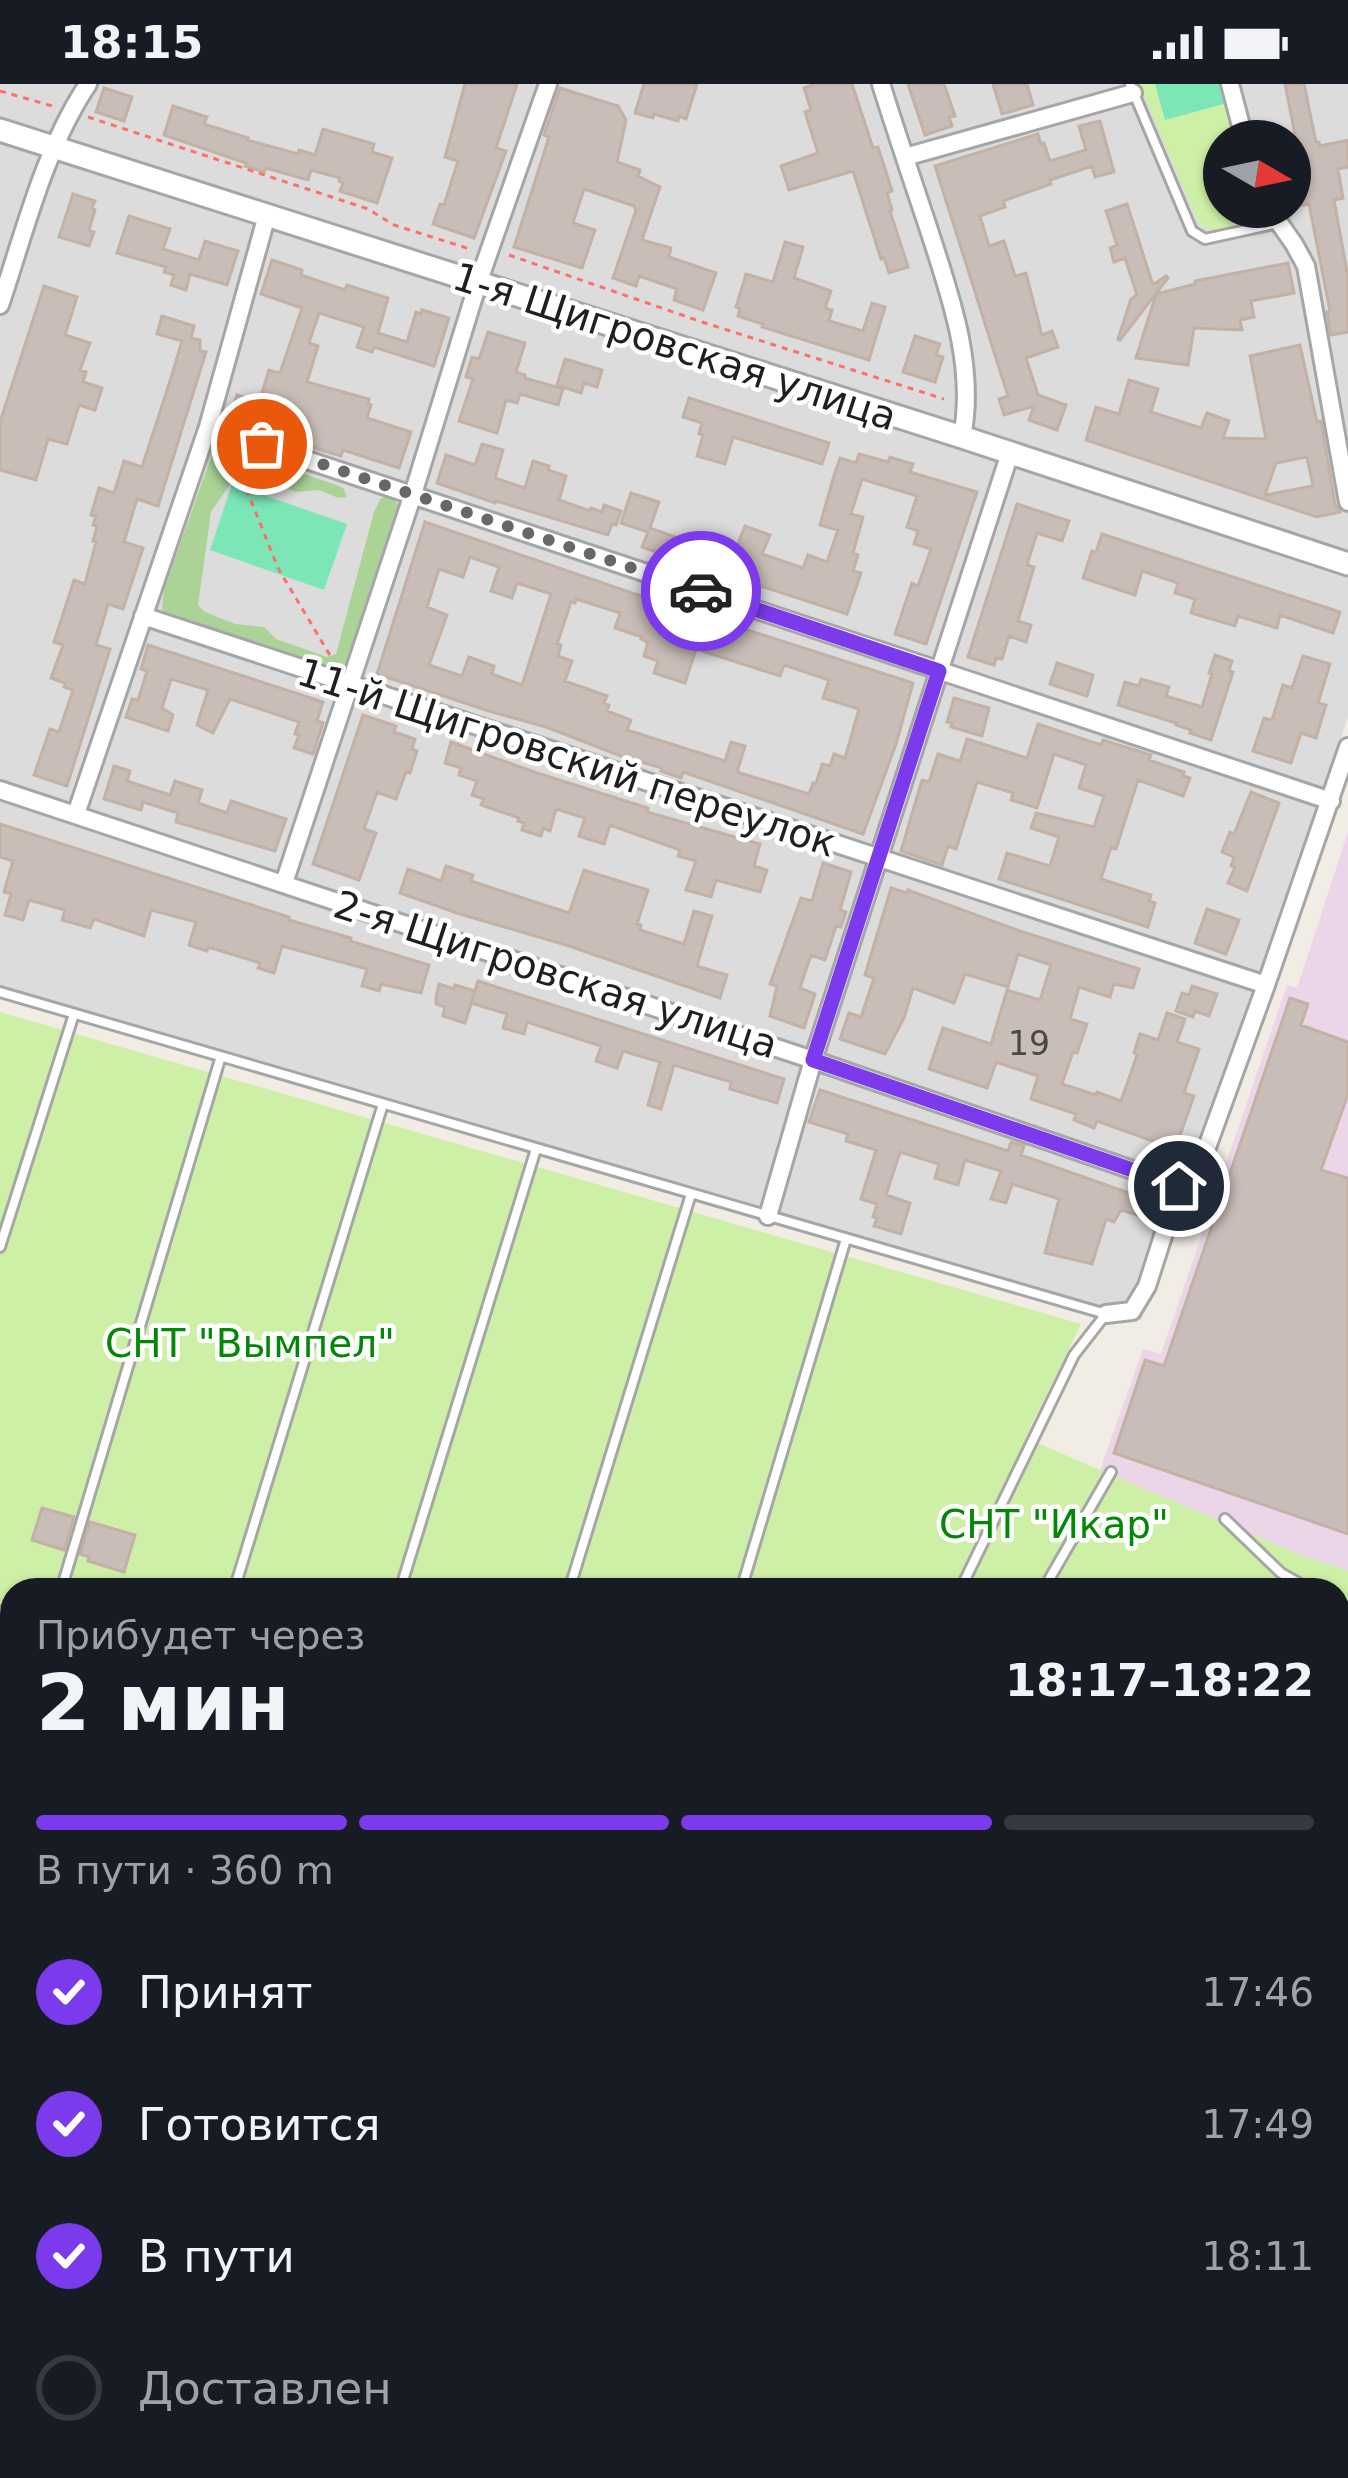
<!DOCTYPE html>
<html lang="ru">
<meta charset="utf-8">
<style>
body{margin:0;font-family:"DejaVu Sans",sans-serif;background:#242831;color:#f1f3f6;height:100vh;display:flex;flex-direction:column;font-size:45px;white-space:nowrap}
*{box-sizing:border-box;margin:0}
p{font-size:39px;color:#9ea1a6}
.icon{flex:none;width:66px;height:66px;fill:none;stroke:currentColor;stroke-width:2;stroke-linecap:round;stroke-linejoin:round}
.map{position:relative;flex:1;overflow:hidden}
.details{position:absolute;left:0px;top:1494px;width:1350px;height:900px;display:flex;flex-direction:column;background:#171b24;border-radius:36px 36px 0 0;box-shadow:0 3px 9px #0004}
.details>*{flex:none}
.needle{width:78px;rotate:99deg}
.fabs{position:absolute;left:1203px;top:36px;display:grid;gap:24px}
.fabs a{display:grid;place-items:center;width:108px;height:108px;border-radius:50%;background:#171b24;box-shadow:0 3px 9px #0004;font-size:60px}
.pin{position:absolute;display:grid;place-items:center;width:102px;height:102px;color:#fff;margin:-51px;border:6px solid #fff;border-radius:50%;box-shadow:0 3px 12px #0007}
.courier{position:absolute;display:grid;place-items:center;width:120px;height:120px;margin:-60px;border:9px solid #7c3aed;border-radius:50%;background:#fff;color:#222;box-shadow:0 3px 15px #0007}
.overview em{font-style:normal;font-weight:800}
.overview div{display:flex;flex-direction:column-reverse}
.overview{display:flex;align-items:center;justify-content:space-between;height:204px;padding:0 36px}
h1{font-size:78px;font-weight:800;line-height:90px}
.bar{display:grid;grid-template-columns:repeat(4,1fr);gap:18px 12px;align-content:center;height:144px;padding:0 36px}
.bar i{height:15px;border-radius:9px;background:#363941}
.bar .current{background:#7c3aed}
.bar p{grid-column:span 4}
ol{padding:0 36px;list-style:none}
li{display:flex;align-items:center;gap:36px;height:132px}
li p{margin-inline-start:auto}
li .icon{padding:12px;border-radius:50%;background:#7c3aed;color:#fff;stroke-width:4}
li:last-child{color:#9ea1a6}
li i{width:66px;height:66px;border:6px solid #363941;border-radius:50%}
.status{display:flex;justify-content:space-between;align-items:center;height:84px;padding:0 60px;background:#171b24;direction:ltr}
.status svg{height:33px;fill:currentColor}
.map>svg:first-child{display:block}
.residential{fill:#dddcdc;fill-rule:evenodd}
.industrial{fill:#ead6e8}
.grass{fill:#ceefa6;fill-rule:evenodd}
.forest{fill:#abd396}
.pitch{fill:#7ce6b7}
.building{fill:#c9beb7;stroke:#c4b1a5;stroke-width:3;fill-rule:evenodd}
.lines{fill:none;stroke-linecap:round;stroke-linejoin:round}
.service-casing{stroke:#a6a6a6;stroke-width:14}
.minor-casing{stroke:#a6a6a6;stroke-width:22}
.tertiary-casing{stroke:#a6a6a6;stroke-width:27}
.path{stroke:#ff6e67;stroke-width:3;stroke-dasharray:6 6;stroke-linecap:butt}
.service{stroke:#fff;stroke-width:8}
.minor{stroke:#fff;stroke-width:16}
.tertiary{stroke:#fff;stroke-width:21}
.done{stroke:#686764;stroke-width:12;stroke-dasharray:0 21.6}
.route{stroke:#7c3aed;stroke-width:15}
.labels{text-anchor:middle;stroke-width:9;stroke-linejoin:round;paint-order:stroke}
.number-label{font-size:33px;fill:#4a4745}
.street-label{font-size:39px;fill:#1f1f1f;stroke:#fff}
.park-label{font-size:39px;fill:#028805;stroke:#fff}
</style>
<div class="status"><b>18:15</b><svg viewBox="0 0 49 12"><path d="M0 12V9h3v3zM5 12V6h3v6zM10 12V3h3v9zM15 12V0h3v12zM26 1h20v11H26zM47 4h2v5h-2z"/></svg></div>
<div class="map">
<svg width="1348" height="2394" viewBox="0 0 1348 2394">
<rect width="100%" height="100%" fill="#f1ece4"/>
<path class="residential" d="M 0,0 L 1348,0 L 1348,633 L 1141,1236 L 0,902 ZM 1224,57 L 1290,57 L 1290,123 L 1224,123 Z"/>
<path class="industrial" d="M 1348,748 L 1348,1487 L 1300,1471 L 1100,1386 L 1143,1265 L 1161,1270 L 1287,901 L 1297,904 Z"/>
<path class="grass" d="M 1139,0 L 1155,0 L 1165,35 L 1224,20 L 1234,57 L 1224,57 L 1224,123 L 1253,123 C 1248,143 1218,150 1200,142 Z
M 0,928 L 1081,1240 L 1025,1354 L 1300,1471 L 1348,1487 L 1348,2394 L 0,2394 ZM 12,1506 L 1338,1506 L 1338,2382 L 12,2382 Z"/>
<path class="forest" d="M 224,364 L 334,400 L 343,404 L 347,413 L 338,414 L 320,406 L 295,408 L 262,390 L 245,400 L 230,400 L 211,428 L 198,521 L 205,528 L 235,540 L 264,543 L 276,555 L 327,573 L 336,570 L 374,428 L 381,414 L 391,413 L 398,420 L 399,429 L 347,586 L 333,592 L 168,532 L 162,525 L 164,505 L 214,365 Z"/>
<path class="pitch" d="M 1155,0 L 1219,0 L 1224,20 L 1165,36 Z
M 232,400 L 347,440 L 324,506 L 210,466 Z"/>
<path class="building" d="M 465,0 L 517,0 L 496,64 L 506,67 L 474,154 L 433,140 L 440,120 L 444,121 L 458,77 L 445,73 Z
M 644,0 L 697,0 L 686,35 L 679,32 L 678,37 L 654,30 L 653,34 L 635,29 Z
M 815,0 L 852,0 L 873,64 L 878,63 L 892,107 L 887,109 L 892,126 L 890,127 L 908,183 L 889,189 L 884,174 L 881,175 L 853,87 L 789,106 L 781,82 L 818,69 L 805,28 L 811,26 L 804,4 Z
M 908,0 L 944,0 L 955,32 L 949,33 L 952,42 L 925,51 Z
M 993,0 L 1027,0 L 1033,21 L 1002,30 Z
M 1285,0 L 1304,0 L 1316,58 L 1319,58 L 1320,62 L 1348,56 L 1348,83 L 1338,85 L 1343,114 L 1334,116 L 1348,193 L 1348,248 L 1331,251 L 1327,228 L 1330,227 L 1309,120 L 1297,122 L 1294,103 L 1305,101 Z
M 104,4 L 132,13 L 124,37 L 96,28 Z
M 560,4 L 618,22 L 626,36 L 617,78 L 640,86 L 638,92 L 660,103 L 642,156 L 671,164 L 669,173 L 716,189 L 703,226 L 674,216 L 677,205 L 639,192 L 636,202 L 613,194 L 636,126 L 634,122 L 584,105 L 573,139 L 595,146 L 582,184 L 514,163 L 549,53 L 544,51 Z
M 173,22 L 207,33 L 204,40 L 248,54 L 247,56 L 298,70 L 299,66 L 315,71 L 323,45 L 374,60 L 372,68 L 392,74 L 377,119 L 340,107 L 343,99 L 339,97 L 340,94 L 311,86 L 308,96 L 266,84 L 264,88 L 245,82 L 246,79 L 164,51 Z
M 1100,37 L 1114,88 L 1095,93 L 1092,82 L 1050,96 L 1051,100 L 1003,117 L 1005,123 L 980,132 L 989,162 L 1004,157 L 1015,192 L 1026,189 L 1042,251 L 1052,247 L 1058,263 L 1026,274 L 1038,311 L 1066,321 L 1057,346 L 1029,336 L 1034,322 L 1004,331 L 999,315 L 1008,312 L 935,82 L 1038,50 L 1041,60 L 1044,59 L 1050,77 L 1086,66 L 1079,42 Z
M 73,110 L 95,117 L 92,124 L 95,126 L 89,146 L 94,148 L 89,162 L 59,153 Z
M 1127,120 L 1152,198 L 1154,200 L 1166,192 L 1168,194 L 1120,256 L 1118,255 L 1131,215 L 1137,211 L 1125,174 L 1114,178 L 1110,164 L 1117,161 L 1106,127 Z
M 129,132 L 170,145 L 163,165 L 199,176 L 205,157 L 238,167 L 227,201 L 190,190 L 186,206 L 171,201 L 174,191 L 164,188 L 166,183 L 117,169 Z
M 785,158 L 803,163 L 794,194 L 831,207 L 825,224 L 832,226 L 829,237 L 863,247 L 872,219 L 885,223 L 869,276 L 762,243 L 763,240 L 738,232 L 740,225 L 736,223 L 746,190 L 773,198 Z
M 272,176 L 302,186 L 301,191 L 345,206 L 347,201 L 388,214 L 378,249 L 407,258 L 416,228 L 421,230 L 422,226 L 449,234 L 434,282 L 374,263 L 372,268 L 357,263 L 364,243 L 319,229 L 309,259 L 318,262 L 307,298 L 369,315 L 368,320 L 371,321 L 367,334 L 411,348 L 399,384 L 343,366 L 341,372 L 324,367 L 293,356 L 295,351 L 231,330 L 237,311 L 259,318 L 269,286 L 280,289 L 302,224 L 261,210 Z
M 1288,179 L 1294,209 L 1251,217 L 1254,233 L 1240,236 L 1242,246 L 1194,244 L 1188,281 L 1136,274 L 1156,210 L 1195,200 L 1195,197 Z
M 44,202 L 77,213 L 65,251 L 90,259 L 80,286 L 86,288 L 83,298 L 102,304 L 95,326 L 79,321 L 67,360 L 48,355 L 36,396 L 0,386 L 0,338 Z
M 162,232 L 194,242 L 191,254 L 200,256 L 200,267 L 206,268 L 158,422 L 137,415 L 124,458 L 143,464 L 123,525 L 108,520 L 96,561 L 110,565 L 67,702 L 34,691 L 50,645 L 59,648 L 73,606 L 64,603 L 65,599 L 51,594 L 63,561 L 54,558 L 74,496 L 85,500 L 96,458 L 93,457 L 97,442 L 93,441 L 96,432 L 91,431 L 99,404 L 114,409 L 124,377 L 142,383 L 171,294 L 182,257 L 157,250 Z
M 488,248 L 525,259 L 516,288 L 525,291 L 525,294 L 563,305 L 558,321 L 520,310 L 517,319 L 506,316 L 497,349 L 459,337 L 473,295 L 466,293 L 472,273 L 479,275 Z
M 915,252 L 940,260 L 936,271 L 943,273 L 935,298 L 903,288 Z
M 1300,261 L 1317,338 L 1321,337 L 1335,420 L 1340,428 L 1317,433 L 1086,356 L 1096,323 L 1119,330 L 1129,296 L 1158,305 L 1151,328 L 1201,344 L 1207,329 L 1229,337 L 1223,354 L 1266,355 L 1250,272 ZM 1307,373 L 1313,402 L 1265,411 L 1276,379 Z
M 565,275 L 602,286 L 597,303 L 584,299 L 581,309 L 557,301 Z
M 689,314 L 829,359 L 822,380 L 733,353 L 725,380 L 697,372 L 703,351 L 699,350 L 702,339 L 683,333 Z
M 482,360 L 503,366 L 495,394 L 525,404 L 533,377 L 549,382 L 548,386 L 566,392 L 559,416 L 590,427 L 591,424 L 602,428 L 604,421 L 621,427 L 616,441 L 612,440 L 608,451 L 496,417 L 495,419 L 437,399 L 446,371 L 475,381 Z
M 859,370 L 888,378 L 890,373 L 913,380 L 910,388 L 977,408 L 926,560 L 895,550 L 912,499 L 918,502 L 931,465 L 914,460 L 918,447 L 907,443 L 917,412 L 862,395 L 851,430 L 863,433 L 853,469 L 858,471 L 853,487 L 861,489 L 847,530 L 748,498 L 747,500 L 642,463 L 648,448 L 621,439 L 631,409 L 659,418 L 650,444 L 689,458 L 691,454 L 734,470 L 745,442 L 770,451 L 762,470 L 803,484 L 808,471 L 827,478 L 838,446 L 820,441 L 833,395 L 840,374 L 856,379 Z
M 1017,420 L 1069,437 L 1062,457 L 1037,449 L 1027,481 L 1034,483 L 1018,537 L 1031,541 L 1026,558 L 1009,552 L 1002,575 L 996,574 L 994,581 L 968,573 Z
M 425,438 L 632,509 L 913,599 L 896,660 L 863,750 L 683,688 L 681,694 L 661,687 L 662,684 L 621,672 L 546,643 L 489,627 L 377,590 ZM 470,473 L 499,483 L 491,507 L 512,514 L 517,499 L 551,510 L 522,601 L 492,590 L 494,582 L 469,573 L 462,592 L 429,581 L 447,531 L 427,523 L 439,485 L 463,493 ZM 576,515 L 620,529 L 615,544 L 642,553 L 641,555 L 648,558 L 644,572 L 658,577 L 654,589 L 685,599 L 696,565 L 780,592 L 784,581 L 829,596 L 823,614 L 859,625 L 845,674 L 834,670 L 830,682 L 822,680 L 816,700 L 813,699 L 809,710 L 737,688 L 745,662 L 731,658 L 725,677 L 627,646 L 631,636 L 607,627 L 609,621 L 604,619 L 607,612 L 565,597 L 572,577 L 558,572 L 561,561 L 557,560 L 571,518 L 575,519 Z
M 1102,450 L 1340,528 L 1333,549 L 1280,531 L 1277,544 L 1238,532 L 1235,542 L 1191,529 L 1195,515 L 1175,509 L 1178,499 L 1142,487 L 1135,511 L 1083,494 L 1092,467 L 1096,468 Z
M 148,561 L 323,618 L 317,637 L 323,639 L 313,670 L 294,664 L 299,651 L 295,650 L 299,638 L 230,615 L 213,649 L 197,641 L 208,606 L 171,595 L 162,624 L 173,631 L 168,647 L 126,633 L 132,615 L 138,616 L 147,587 L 141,585 Z
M 1215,571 L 1232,577 L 1229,587 L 1233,588 L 1211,656 L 1190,649 L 1191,646 L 1176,641 L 1176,639 L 1118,621 L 1125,598 L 1139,602 L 1141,595 L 1169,603 L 1166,612 L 1202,623 L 1212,590 L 1209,589 Z
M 1303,572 L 1330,580 L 1318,619 L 1326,621 L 1316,654 L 1301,649 L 1291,679 L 1253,667 L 1264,634 L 1272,636 L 1283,601 L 1292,604 Z
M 1057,579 L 1093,591 L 1087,612 L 1050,600 Z
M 954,614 L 989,624 L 982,652 L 951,643 L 952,639 L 947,638 Z
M 363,631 L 396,642 L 394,648 L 415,655 L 412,665 L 417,667 L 410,689 L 406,688 L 396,715 L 377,708 L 364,745 L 376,749 L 359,796 L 313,780 Z
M 1038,640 L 1101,661 L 1103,656 L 1151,671 L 1149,676 L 1184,688 L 1183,692 L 1190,694 L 1183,712 L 1138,696 L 1116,765 L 1111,763 L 1101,795 L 1151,811 L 1149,817 L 1155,819 L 1148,843 L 999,795 L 1007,769 L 1050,782 L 1059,753 L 1031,744 L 1036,729 L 1094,743 L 1104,712 L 1079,704 L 1086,681 L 1054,670 L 1037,724 L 1011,716 L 1013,709 L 977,698 L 956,765 L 948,762 L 942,781 L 901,767 L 922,696 L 929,698 L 938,670 L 960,677 L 967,655 L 1027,674 Z
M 451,658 L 537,689 L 648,724 L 647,728 L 760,760 L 754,782 L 767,786 L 760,808 L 716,796 L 711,813 L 686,806 L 696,777 L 678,772 L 680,766 L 610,741 L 604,760 L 579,752 L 585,734 L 556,725 L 550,747 L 543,744 L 541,752 L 522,746 L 524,739 L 518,737 L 519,734 L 481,721 L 484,715 L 472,711 L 477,697 L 459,691 L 461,684 L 445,679 Z
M 114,682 L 130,687 L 127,697 L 170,711 L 175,697 L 202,706 L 198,719 L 227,729 L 231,717 L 286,735 L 275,767 L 176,738 L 178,729 L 143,718 L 141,726 L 104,715 Z
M 1251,708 L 1279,719 L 1247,807 L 1228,799 L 1235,783 L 1231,782 L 1234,773 L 1222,768 L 1230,748 L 1234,750 Z
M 0,740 L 289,833 L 289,836 L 351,854 L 350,857 L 429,881 L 421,909 L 381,900 L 379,907 L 362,902 L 367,885 L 282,862 L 274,889 L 258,884 L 260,879 L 208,863 L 207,867 L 189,861 L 196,838 L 151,826 L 144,852 L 94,835 L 90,844 L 62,836 L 65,826 L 29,816 L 23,836 L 5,831 L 11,810 L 4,808 L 13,777 L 0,773 Z
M 823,779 L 851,788 L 840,826 L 846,828 L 841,843 L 836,842 L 825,876 L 811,871 L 800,904 L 815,910 L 804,944 L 770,932 L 777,902 L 770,900 L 801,814 L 812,817 Z
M 446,782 L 473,791 L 471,797 L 569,829 L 584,786 L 648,806 L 637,840 L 641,841 L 640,846 L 684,860 L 694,827 L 712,832 L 697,882 L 727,891 L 720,914 L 566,861 L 460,830 L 400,809 L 408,785 L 441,797 Z
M 891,804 L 907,809 L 908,806 L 1020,847 L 1139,885 L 1133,904 L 1114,900 L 1110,913 L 1079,903 L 1070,935 L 1087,940 L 1077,969 L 1073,968 L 1062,1000 L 1096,1011 L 1097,1008 L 1121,1017 L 1137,971 L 1134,969 L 1140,950 L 1158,956 L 1167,929 L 1185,935 L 1177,958 L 1199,965 L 1184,1009 L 1194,1012 L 1175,1065 L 1097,1037 L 1094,1044 L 1074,1036 L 1076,1030 L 1031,1015 L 1038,992 L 999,979 L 996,979 L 987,1004 L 929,985 L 943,944 L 991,960 L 1007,906 L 1040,916 L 1051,881 L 1018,870 L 1008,903 L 965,890 L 954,919 L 913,904 L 904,934 L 885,970 L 840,955 L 849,929 L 861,933 L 874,894 L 865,891 Z
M 1207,825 L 1239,836 L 1226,870 L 1195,859 Z
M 478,897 L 784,995 L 777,1019 L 730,1005 L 731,998 L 674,981 L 661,1025 L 648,1021 L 660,978 L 623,967 L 617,984 L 596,977 L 601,962 L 527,938 L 524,950 L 503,944 L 507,930 L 471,919 Z
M 439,900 L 454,905 L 455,901 L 475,907 L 465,939 L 443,932 L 445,923 L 436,920 L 436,914 Z
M 1192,902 L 1217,910 L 1209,932 L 1195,927 L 1193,933 L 1176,927 L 1182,909 L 1189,911 Z
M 1290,914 L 1308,920 L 1301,941 L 1348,958 L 1348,1010 L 1321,1086 L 1348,1094 L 1348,1450 L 1114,1369 L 1145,1276 L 1164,1282 Z
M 820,1006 L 1008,1067 L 1011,1058 L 1024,1062 L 1021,1071 L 1146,1115 L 1140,1132 L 1121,1126 L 1114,1138 L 1106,1135 L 1092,1180 L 1045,1169 L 1059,1115 L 1012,1100 L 1006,1119 L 991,1115 L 1001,1087 L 965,1076 L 958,1101 L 935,1094 L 939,1080 L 900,1068 L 886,1111 L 910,1119 L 901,1150 L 874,1142 L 877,1134 L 873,1133 L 877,1120 L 861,1115 L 876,1066 L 846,1057 L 848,1050 L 809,1038 Z
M 42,1424 L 74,1433 L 64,1466 L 32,1456 Z
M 90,1438 L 135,1451 L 124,1488 L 88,1477 L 89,1473 L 80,1470 Z"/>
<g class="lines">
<g class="service-casing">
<path id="service" d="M 1130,0 L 1192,147 L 1205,155 L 1278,139
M 0,908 L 1106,1230 L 1074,1271 L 960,1506
M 0,1163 L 74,930
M 1225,1435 L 1281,1489 L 1311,1506
M 61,1506 L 221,972
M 234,1506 L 383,1020
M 400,1506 L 536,1065
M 569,1506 L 691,1110
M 741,1506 L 846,1155
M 1043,1506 L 1111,1388
M 1338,1521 L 1348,1525
M 0,1711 L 12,1671
M 1338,2028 L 1348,2007
M 0,2270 L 12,2231
M 1200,2382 L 1213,2394
M 126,2394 L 130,2382
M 252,2394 L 265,2382
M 639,2394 L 652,2382
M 1064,2394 L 1079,2382"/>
</g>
<g class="minor-casing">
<path id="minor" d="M 881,0 C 896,48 912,95 928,143 C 950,211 976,282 962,353
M 1230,0 L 1245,57
M 905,73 L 1133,9
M 1268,123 L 1294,160 L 1306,182 L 1348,418
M 0,221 C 25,147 44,66 88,0
M 208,343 L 1331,717
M 143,532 L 1266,901
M 0,706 L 813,976 L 1179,1102
M 76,730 L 208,343 L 267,131
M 284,799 L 413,410 L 478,199 L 548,0
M 768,1132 L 813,976 L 1010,369
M 1106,1230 L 1132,1227 L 1147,1202 L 1179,1102 L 1202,1077 L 1266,901 L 1348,663
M 0,1531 L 12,1535"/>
</g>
<g class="tertiary-casing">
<path id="tertiary" d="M 0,46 L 962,353 L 1348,480"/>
</g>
<path class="path" d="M 0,7 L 56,23
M 88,33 L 368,125 L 394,141 L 470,165
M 509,171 L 702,238 L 944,315
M 233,372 L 278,484 L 331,573"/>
<use href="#service" class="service"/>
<use href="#minor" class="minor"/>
<use href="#tertiary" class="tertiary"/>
</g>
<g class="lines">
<path class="done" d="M 262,360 L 701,507"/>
<path class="route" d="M 701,507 L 939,587 L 813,976 L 1179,1102"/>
</g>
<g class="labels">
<g class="number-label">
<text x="1029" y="971">19</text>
</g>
<g class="street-label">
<text transform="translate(675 262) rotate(18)" y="14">1-я Щигровская улица</text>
<text transform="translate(567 673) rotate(18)" y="14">11-й Щигровский переулок</text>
<text transform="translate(556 890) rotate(18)" y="14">2-я Щигровская улица</text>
</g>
<g class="park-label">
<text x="250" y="1273">СНТ "Вымпел"</text>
<text x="1054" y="1454">СНТ "Икар"</text>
</g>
</g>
</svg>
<div class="fabs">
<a><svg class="needle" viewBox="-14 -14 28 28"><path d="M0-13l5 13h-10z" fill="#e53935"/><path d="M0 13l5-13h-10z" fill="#9ea1a6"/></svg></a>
</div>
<div class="pin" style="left:262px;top:360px;background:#ea580c"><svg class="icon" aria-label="bag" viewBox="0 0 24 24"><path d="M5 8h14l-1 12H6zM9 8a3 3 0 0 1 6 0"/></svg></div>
<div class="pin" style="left:1179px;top:1102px;background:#1f2937"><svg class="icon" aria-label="home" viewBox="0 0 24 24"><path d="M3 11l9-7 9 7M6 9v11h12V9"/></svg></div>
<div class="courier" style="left:701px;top:507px"><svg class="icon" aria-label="car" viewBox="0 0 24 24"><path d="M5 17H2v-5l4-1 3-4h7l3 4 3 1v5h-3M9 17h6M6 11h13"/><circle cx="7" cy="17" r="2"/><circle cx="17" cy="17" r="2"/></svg></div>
<section class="details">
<div class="overview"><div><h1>2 мин</h1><p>Прибудет через</p></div><em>18:17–18:22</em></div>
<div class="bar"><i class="current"></i><i class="current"></i><i class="current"></i><i></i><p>В пути · 360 m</p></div>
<ol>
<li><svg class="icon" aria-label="check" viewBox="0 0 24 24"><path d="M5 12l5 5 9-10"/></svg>Принят<p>17:46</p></li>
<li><svg class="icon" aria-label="check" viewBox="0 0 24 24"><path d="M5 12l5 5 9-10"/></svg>Готовится<p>17:49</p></li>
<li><svg class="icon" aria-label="check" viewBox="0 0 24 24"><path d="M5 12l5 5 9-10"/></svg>В пути<p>18:11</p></li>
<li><i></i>Доставлен</li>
</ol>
</section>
</div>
